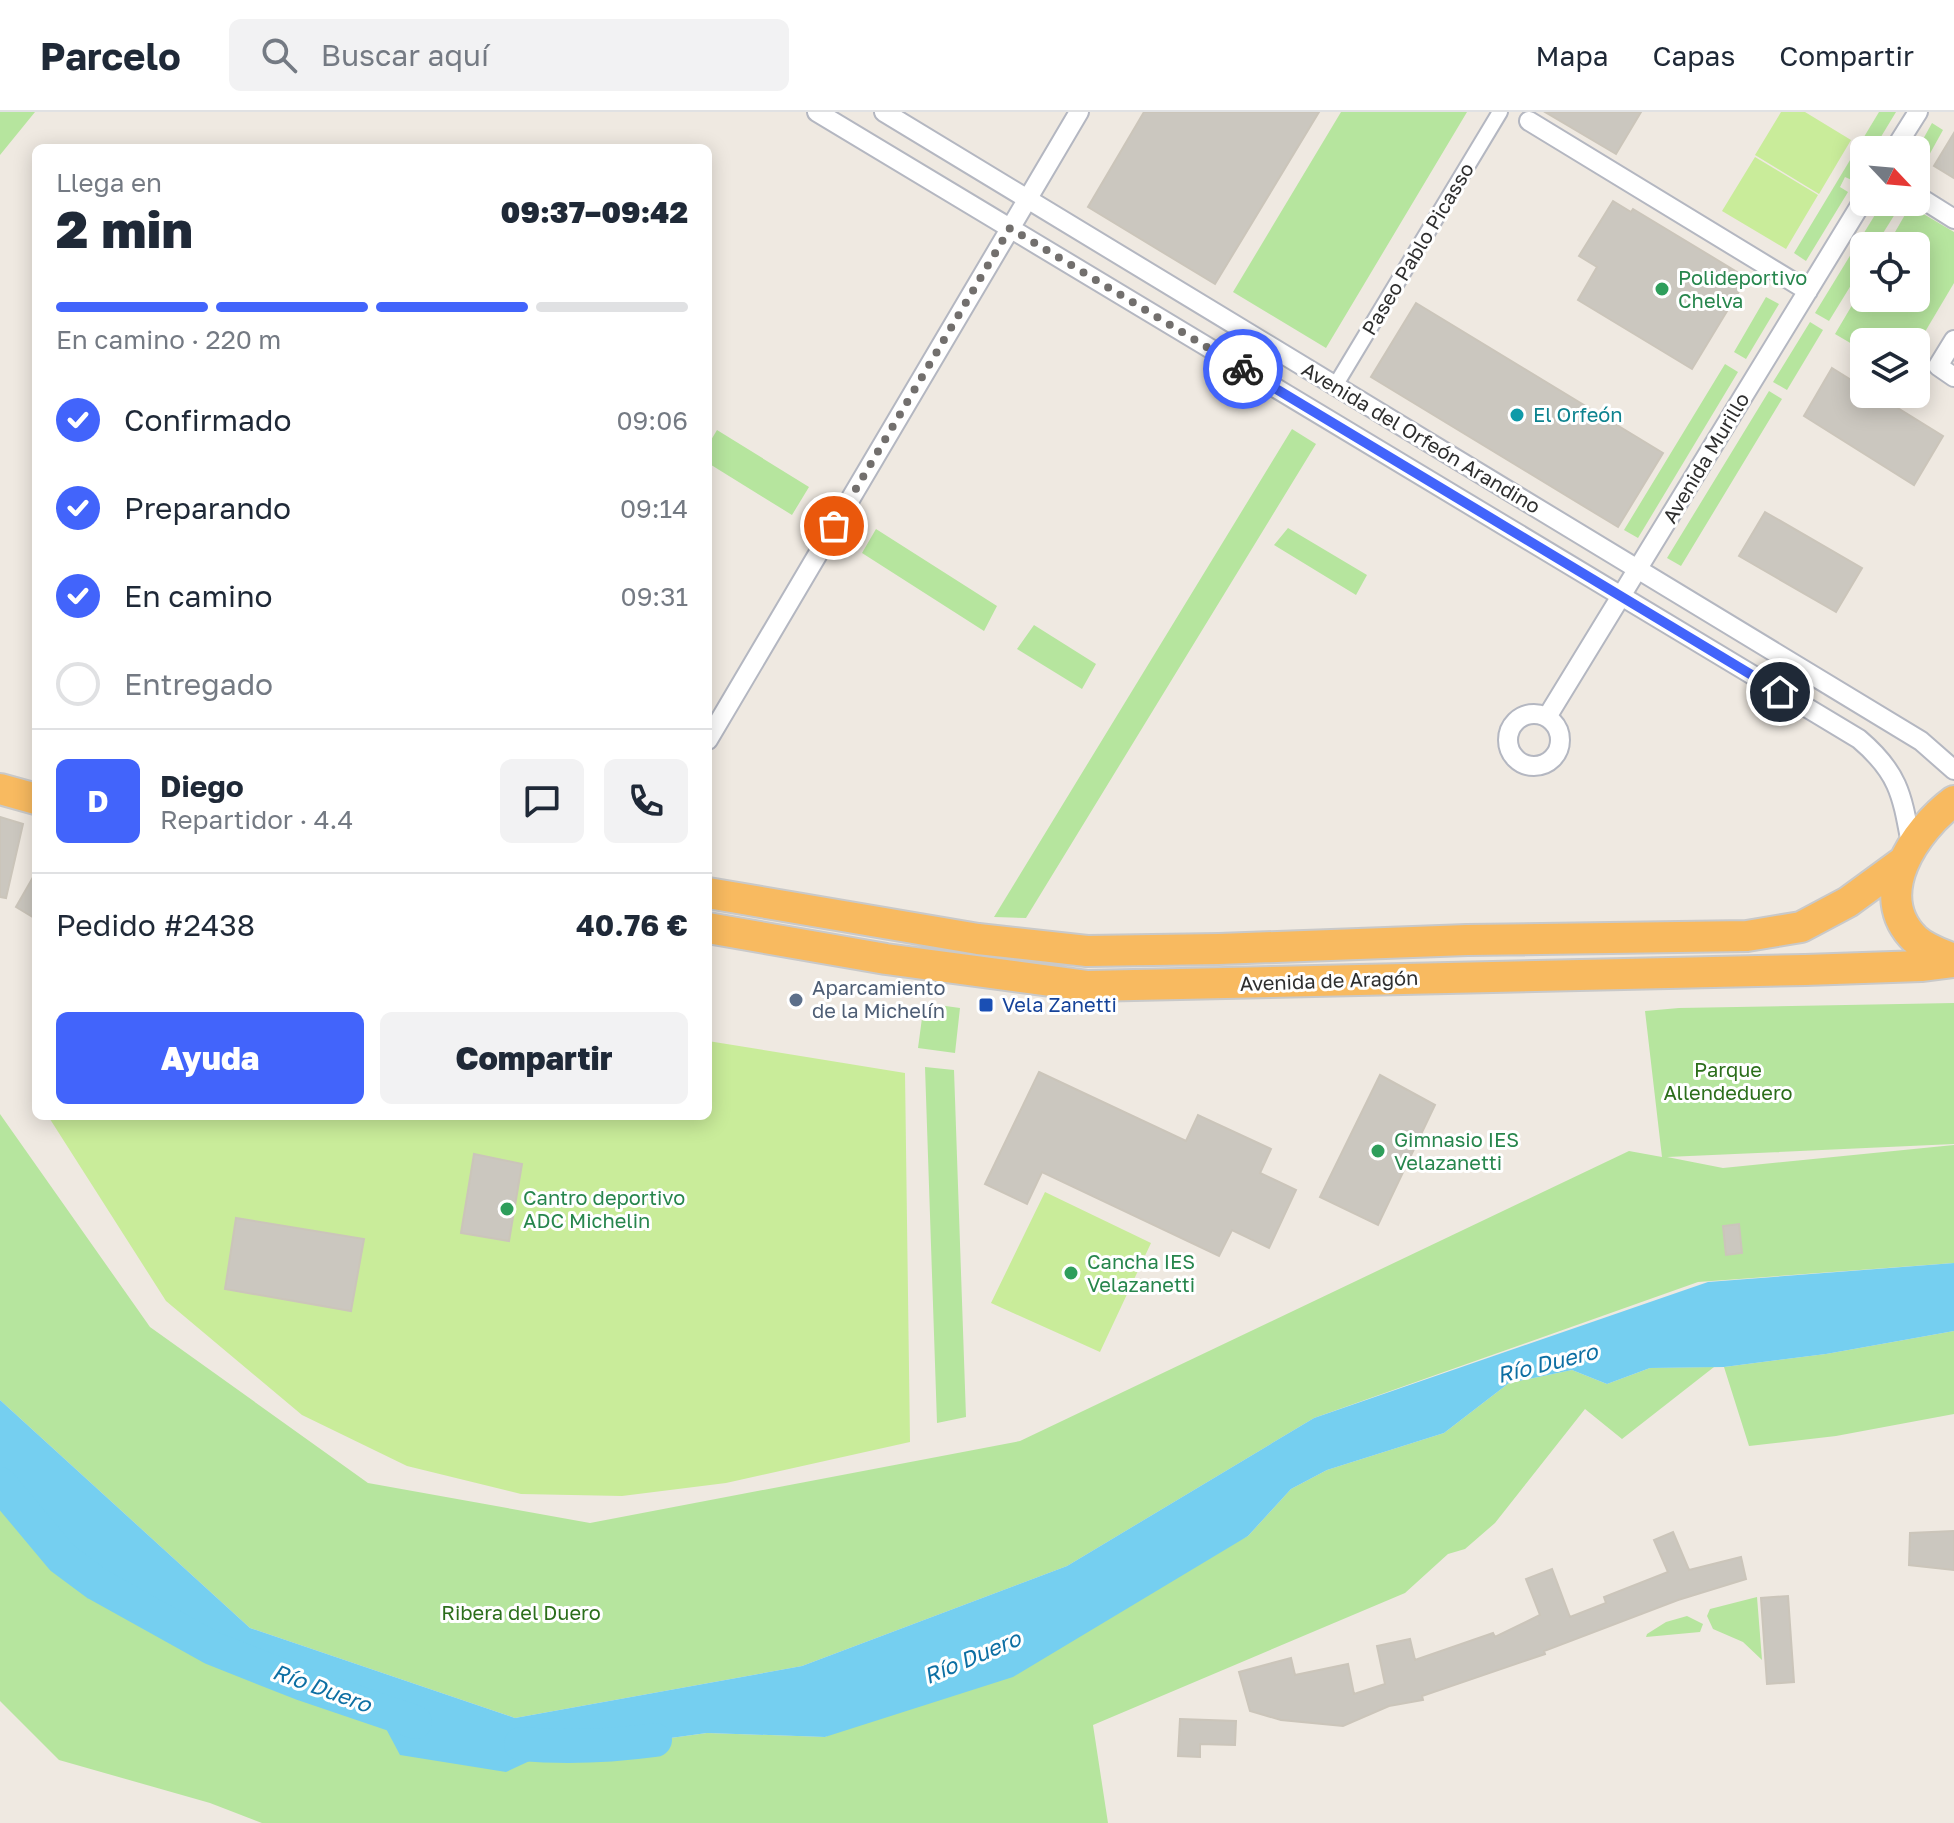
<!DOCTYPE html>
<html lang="es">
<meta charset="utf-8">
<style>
body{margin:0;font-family:"Golos Text",sans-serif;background:#f2f2f3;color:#1f2937;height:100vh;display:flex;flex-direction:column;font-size:30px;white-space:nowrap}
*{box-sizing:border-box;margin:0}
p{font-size:26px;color:#747a83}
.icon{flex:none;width:44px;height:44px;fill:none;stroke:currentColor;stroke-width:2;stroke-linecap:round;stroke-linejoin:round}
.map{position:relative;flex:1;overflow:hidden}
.details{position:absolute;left:32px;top:32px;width:680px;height:976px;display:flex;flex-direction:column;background:#fff;border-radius:12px;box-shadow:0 4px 20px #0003}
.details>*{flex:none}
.needle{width:52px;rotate:116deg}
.tools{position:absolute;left:1850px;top:24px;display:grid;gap:16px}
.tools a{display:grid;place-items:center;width:80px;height:80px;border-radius:12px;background:#fff;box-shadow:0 4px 20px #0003;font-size:40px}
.pin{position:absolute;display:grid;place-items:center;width:68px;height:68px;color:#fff;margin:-34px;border:4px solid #fff;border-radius:50%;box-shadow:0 2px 8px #0007}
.courier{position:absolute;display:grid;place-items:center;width:80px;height:80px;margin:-40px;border:6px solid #4264fb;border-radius:50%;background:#fff;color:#222;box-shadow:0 2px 10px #0007}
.head em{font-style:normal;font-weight:800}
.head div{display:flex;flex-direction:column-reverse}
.head{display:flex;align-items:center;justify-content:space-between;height:136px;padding:0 24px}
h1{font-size:52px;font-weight:800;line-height:60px}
.bar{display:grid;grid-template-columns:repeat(4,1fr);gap:12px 8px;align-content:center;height:96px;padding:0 24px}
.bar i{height:10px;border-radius:6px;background:#e0e1e3}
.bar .current{background:#4264fb}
.bar p{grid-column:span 4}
.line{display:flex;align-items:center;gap:20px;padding:0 24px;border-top:2px solid #e0e1e3}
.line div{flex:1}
.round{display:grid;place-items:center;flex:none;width:84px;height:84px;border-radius:12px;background:#f2f2f3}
ol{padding:0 24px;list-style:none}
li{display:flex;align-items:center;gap:24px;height:88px}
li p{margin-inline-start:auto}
li .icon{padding:8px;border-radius:50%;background:#4264fb;color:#fff;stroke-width:4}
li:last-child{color:#747a83}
li i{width:44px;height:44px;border:4px solid #e0e1e3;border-radius:50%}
.cta{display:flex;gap:16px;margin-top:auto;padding:16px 24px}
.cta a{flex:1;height:92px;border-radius:12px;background:#4264fb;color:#fff;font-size:32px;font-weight:800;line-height:92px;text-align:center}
.cta a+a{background:#f2f2f3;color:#1f2937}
header{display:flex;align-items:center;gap:48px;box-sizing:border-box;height:112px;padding:0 40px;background:#fff;border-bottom:2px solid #e0e1e3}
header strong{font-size:38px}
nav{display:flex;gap:44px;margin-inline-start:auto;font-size:28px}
.search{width:560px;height:72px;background:#f2f2f3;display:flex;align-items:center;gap:20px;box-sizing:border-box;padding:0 28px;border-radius:12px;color:#747a83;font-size:30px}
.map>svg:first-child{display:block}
.green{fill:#b6e59e}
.pitch{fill:#c9ec9a}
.water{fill:#75cff0}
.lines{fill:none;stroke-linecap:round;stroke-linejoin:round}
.river{stroke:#75cff0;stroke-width:34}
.building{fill:#cbc7bf;stroke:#cbc5ba;stroke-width:2}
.pedestrian-casing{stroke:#b4b7c1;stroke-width:18}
.minor-casing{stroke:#b4b7c1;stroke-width:22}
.trunk-casing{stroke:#c9c9c9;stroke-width:34}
.pedestrian{stroke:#fff;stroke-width:14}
.minor{stroke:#fff;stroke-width:18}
.trunk{stroke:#f8ba60;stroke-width:30}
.done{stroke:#726f6d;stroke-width:8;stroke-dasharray:0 14.4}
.route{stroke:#4264fb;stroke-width:10}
.leisure-dot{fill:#2e9e5b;stroke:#fff;stroke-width:3}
.culture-dot{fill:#0f9aa8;stroke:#fff;stroke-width:3}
.service-dot{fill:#5c6f8a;stroke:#fff;stroke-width:3}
.transit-dot{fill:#1a4fb4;stroke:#fff;stroke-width:3}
.labels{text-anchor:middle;stroke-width:6;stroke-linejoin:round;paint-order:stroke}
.street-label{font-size:20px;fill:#2e2e2e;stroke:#fff}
.leisure-label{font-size:20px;fill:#27864d;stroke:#fff;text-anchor:start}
.culture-label{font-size:20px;fill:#0d838f;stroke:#fff;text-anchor:start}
.service-label{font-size:20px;fill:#4e5e75;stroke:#fff;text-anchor:start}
.transit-label{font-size:20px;fill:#164399;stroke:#fff;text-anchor:start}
.park-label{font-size:20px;fill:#2c6e1b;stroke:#fff}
.water-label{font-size:22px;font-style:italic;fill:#0d6fa3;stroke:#fff}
</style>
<header>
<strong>Parcelo</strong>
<div class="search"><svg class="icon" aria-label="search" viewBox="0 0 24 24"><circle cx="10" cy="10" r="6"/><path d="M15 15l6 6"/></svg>Buscar aquí</div>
<nav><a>Mapa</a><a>Capas</a><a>Compartir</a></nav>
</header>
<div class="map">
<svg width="1954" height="1711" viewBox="0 0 1954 1711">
<rect width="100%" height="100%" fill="#efe9e1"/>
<path class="green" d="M 0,0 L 35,0 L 0,43 Z
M 1341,0 L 1467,0 L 1326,236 L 1233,180 Z
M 1879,0 L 1896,0 L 1873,38 L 1864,38 L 1864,53 L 1854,69 L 1845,65 L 1840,75 L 1848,80 L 1806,149 L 1794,141 Z
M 1932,11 L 1943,18 L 1923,54 L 1916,51 L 1916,40 Z
M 1881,93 L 1895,102 L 1875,134 L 1864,134 L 1864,152 L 1829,209 L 1815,201 Z
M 1910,94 L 1954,120 L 1954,171 L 1916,235 L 1916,230 L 1864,230 L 1864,239 L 1835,222 L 1864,173 L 1864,186 L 1916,186 L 1916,134 L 1887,134 Z
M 1766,185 L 1779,192 L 1746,247 L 1734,240 Z
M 1810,210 L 1823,218 L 1787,278 L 1773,270 Z
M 1725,252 L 1738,260 L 1638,426 L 1624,418 Z
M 1769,279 L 1782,287 L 1681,454 L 1667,446 Z
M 1292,317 L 1316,332 L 1026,806 L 994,805 Z
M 717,318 L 809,375 L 792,403 L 708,351 L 708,333 Z
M 1288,416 L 1367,463 L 1356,483 L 1274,433 Z
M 876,417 L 997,494 L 984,519 L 862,441 Z
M 1034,513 L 1096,552 L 1082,577 L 1017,537 Z
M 924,891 L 960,896 L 955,941 L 918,936 Z
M 1954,891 L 1954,1032 L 1667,1045 L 1723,1056 L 1954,1033 L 1954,1151 L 1698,1170 L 1314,1306 L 1067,1454 L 802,1554 L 515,1606 L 250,1516 L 0,1288 L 0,1002 L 150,1215 L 368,1371 L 590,1411 L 1020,1329 L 1629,1039 L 1662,1045 L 1645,899 L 1679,896 Z
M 925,955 L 954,958 L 966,1305 L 937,1311 Z
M 1954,1219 L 1954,1302 L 1836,1324 L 1749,1334 L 1724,1255 L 1826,1242 Z
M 1714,1255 L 1622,1327 L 1585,1297 L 1495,1411 L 1465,1437 L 1448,1442 L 1405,1481 L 1093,1613 L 1108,1711 L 262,1711 L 210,1691 L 59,1648 L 0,1589 L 0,1372 L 62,1446 L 97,1472 L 212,1536 L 303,1572 L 375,1596 L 553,1635 L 612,1634 L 707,1621 L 825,1625 L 1248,1424 L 1291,1377 L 1327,1358 L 1444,1321 L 1509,1271 L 1572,1258 L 1607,1272 L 1650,1256 Z
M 1757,1485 L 1762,1548 L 1743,1530 L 1713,1517 L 1707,1504 L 1710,1497 Z
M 1687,1504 L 1703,1512 L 1700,1520 L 1646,1525 L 1647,1522 L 1666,1510 Z"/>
<path class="pitch" d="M 1781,0 L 1805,0 L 1851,28 L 1819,82 L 1755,43 Z
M 1755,45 L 1818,83 L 1786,137 L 1722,99 Z
M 708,929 L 905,961 L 910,1330 L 726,1371 L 622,1384 L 521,1382 L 407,1354 L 302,1303 L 166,1189 L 48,1004 L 708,1004 Z
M 1045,1080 L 1151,1131 L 1100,1240 L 991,1191 Z"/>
<path class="water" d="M 1954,1151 L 1954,1219 L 1826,1242 L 1724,1255 L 1650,1256 L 1607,1272 L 1572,1258 L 1509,1271 L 1444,1321 L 1327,1358 L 1291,1377 L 1248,1424 L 1013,1565 L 825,1625 L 707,1621 L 612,1634 L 562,1634 L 506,1660 L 400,1643 L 375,1596 L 212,1536 L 97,1472 L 62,1446 L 0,1372 L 0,1288 L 250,1516 L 515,1606 L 802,1554 L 1067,1454 L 1314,1306 L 1708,1170 Z"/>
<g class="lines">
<path class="river" d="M 0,1372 L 62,1446 L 97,1472 L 212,1536 L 303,1572 L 415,1610
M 521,1632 C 566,1636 610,1634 655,1628"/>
</g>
<path class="building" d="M 1144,0 L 1319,0 L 1215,172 L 1088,95 Z
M 1545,0 L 1641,0 L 1616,42 Z
M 1954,21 L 1954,66 L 1934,54 Z
M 1613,89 L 1631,100 L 1633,97 L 1747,166 L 1692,257 L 1578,188 L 1597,155 L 1579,144 Z
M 1416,191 L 1663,341 L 1618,415 L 1371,265 Z
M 1832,256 L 1864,276 L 1864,282 L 1875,282 L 1943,324 L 1914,373 L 1804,304 Z
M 1765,400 L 1862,456 L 1836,500 L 1739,444 Z
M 0,705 L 23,712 L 6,786 L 0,785 Z
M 36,760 L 36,807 L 16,795 Z
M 1039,960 L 1186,1029 L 1198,1003 L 1271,1037 L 1260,1061 L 1296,1078 L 1269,1136 L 1232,1118 L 1219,1144 L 1042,1060 L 1027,1092 L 985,1072 Z
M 1380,963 L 1435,993 L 1378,1113 L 1320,1085 Z
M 474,1042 L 522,1052 L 509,1129 L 461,1121 Z
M 236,1106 L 364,1127 L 351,1199 L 225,1177 Z
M 1739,1112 L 1742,1141 L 1726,1143 L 1723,1114 Z
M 1954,1419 L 1954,1458 L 1909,1453 L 1910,1421 Z
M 1673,1420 L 1689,1458 L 1741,1445 L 1746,1467 L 1678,1488 L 1544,1539 L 1545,1542 L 1422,1584 L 1423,1588 L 1389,1594 L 1343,1614 L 1281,1608 L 1250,1599 L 1239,1560 L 1291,1546 L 1295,1563 L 1348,1552 L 1354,1582 L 1385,1572 L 1377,1534 L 1410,1527 L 1415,1548 L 1493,1521 L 1495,1525 L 1540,1503 L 1526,1467 L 1552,1457 L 1570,1505 L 1606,1491 L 1604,1485 L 1668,1460 L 1654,1428 Z
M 1788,1484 L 1794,1570 L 1767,1572 L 1761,1486 Z
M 1180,1607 L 1236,1609 L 1235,1633 L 1200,1632 L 1200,1645 L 1178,1644 Z"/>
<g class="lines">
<g class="pedestrian-casing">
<path id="pedestrian" d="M 1335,274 L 1500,0"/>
</g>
<g class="minor-casing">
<path id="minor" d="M 817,0 L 1859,627 C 1899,661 1902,683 1911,732
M 884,0 L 1921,629 L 1954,658
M 1529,9 L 1808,179
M 1894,38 L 1918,0
M 1916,83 L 1954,107
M 1954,228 L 1938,254 L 1954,265
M1508 628a26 26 0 1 1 52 0a26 26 0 1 1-52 0Z
M 1547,605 L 1864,87
M 708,628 L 1079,0"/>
</g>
<g class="trunk-casing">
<path id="trunk" d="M 0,677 L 36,687
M 1954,689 C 1915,718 1870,783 1915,827 C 1926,837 1941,842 1954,847
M 708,781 L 978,827 L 1087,839 L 1219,837 L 1467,828 L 1747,824 L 1801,815 L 1848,790 L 1904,749
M 708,816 L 886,847 L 1088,874 L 1805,858 L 1921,854 L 1954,850"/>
</g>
<use href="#pedestrian" class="pedestrian"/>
<use href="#minor" class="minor"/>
<use href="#trunk" class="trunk"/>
</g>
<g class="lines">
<path class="done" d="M 834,414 L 1010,116 L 1243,257"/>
<path class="route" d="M 1243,257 L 1780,580"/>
</g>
<g class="leisure-dot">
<circle cx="1662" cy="177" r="8"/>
<circle cx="1378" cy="1039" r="8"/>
<circle cx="507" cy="1097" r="8"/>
<circle cx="1071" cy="1161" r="8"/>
</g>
<circle class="culture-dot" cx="1517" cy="303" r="8"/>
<circle class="service-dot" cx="796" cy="888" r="8"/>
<rect class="transit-dot" x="978" y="885" width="16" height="16" rx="4"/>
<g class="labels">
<g class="street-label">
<text transform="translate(1418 137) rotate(-59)" y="7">Paseo Pablo Picasso</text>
<text transform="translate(1421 326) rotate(31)" y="7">Avenida del Orfeón Arandino</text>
<text transform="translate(1706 346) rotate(-59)" y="7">Avenida Murillo</text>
<text transform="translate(1329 869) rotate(-2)" y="7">Avenida de Aragón</text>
</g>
<g class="leisure-label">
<text x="1678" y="173">Polideportivo<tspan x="1678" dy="23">Chelva</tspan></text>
<text x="1394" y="1035">Gimnasio IES<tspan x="1394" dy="23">Velazanetti</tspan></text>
<text x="523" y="1093">Cantro deportivo<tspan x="523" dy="23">ADC Michelin</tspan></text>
<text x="1087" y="1157">Cancha IES<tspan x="1087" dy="23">Velazanetti</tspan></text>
</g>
<g class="culture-label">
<text x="1533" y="310">El Orfeón</text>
</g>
<g class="service-label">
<text x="812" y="883">Aparcamiento<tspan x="812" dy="23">de la Michelín</tspan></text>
</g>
<g class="transit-label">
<text x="1002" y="900">Vela Zanetti</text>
</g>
<g class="park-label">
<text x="1728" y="965">Parque<tspan x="1728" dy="23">Allendeduero</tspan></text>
<text x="521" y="1508">Ribera del Duero</text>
</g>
<g class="water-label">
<text transform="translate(1547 1251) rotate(-14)" y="8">Río Duero</text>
<text transform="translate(972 1545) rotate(-23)" y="8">Río Duero</text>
<text transform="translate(322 1576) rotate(20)" y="8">Río Duero</text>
</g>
</g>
</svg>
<div class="tools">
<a><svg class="needle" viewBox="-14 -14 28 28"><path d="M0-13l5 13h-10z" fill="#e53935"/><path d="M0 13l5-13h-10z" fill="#747a83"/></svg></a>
<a><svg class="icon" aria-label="locate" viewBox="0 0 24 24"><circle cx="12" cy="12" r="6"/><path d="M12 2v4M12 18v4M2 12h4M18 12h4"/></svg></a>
<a><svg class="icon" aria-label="layers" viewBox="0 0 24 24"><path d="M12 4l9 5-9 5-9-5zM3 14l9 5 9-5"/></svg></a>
</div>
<div class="pin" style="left:834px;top:414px;background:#ea580c"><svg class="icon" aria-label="bag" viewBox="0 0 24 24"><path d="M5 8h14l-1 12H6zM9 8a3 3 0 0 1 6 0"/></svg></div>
<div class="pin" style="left:1780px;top:580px;background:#1f2937"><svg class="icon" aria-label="home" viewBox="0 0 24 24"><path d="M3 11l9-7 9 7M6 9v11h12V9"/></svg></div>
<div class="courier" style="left:1243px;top:257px"><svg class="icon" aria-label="bike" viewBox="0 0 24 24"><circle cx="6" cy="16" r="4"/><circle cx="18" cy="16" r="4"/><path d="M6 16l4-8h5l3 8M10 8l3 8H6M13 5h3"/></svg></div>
<section class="details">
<div class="head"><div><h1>2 min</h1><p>Llega en</p></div><em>09:37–09:42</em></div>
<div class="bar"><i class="current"></i><i class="current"></i><i class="current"></i><i></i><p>En camino · 220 m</p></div>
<ol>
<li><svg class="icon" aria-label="check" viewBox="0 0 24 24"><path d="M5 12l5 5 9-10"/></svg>Confirmado<p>09:06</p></li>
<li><svg class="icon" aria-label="check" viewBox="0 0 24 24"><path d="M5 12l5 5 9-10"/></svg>Preparando<p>09:14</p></li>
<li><svg class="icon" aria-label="check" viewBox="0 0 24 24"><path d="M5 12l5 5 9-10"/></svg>En camino<p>09:31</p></li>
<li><i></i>Entregado</li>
</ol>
<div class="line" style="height:144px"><b class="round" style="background:#4264fb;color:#fff">D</b><div><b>Diego</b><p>Repartidor · 4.4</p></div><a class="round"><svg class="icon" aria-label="chat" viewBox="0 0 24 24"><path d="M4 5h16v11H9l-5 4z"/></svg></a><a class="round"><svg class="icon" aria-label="phone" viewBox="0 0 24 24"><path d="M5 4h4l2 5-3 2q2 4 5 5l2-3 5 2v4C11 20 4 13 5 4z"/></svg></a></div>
<div class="line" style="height:104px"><div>Pedido #2438</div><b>40.76 €</b></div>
<div class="cta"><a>Ayuda</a><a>Compartir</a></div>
</section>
</div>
